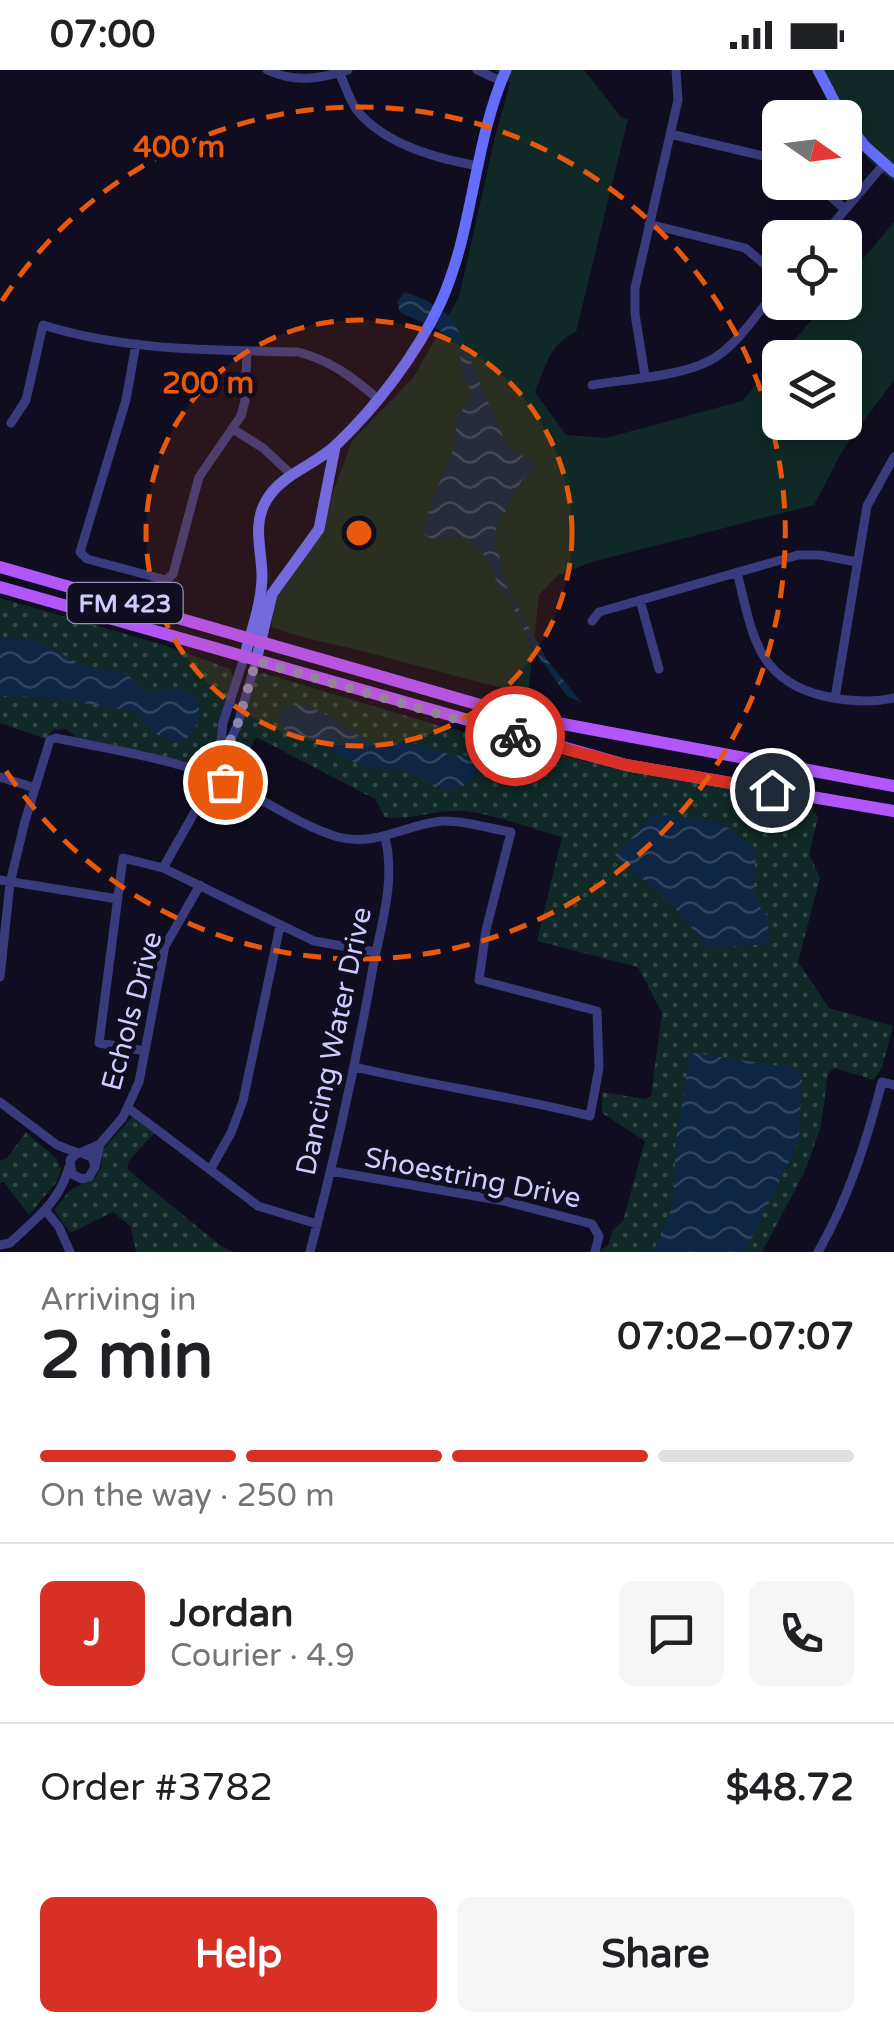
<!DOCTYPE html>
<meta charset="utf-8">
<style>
body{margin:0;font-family:"Varela Round",sans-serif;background:#f6f6f6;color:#202124;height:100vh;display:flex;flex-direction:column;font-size:38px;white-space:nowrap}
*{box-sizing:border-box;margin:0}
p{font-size:32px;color:#757577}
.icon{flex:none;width:55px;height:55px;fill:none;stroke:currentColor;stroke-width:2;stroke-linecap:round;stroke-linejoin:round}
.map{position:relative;height:1182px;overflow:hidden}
.sheet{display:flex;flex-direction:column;background:#fff;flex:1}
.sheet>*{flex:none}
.needle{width:65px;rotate:104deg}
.buttons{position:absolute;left:762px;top:30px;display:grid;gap:20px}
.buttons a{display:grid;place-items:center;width:100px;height:100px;border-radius:15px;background:#fff;box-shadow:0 5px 15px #0003;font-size:50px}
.pin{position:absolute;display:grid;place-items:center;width:85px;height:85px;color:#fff;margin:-42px;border:5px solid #fff;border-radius:50%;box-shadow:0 2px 10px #0007}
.courier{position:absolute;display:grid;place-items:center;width:100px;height:100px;margin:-50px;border:8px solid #d93025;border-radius:50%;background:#fff;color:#222;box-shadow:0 2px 12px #0007}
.headline em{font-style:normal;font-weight:700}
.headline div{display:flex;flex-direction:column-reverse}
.headline{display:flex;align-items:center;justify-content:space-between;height:170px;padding:0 40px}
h1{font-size:65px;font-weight:700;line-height:75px}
.bar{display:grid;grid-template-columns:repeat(4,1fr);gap:15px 10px;align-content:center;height:120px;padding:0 40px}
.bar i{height:12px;border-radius:8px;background:#e0e0e0}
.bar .current{background:#d93025}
.bar p{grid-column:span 4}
.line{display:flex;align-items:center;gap:25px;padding:0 40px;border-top:2px solid #e0e0e0}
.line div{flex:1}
.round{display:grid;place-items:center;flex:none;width:105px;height:105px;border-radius:15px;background:#f6f6f6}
.action{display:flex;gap:20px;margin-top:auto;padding:20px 40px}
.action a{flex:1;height:115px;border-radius:15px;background:#d93025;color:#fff;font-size:40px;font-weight:700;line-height:115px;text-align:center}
.action a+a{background:#f6f6f6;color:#202124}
.status{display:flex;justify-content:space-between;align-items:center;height:70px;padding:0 50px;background:#fff;direction:ltr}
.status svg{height:28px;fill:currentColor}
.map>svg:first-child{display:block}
.grass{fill:#102926;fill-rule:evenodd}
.park{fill:url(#park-dots)}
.water{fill:url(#water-waves)}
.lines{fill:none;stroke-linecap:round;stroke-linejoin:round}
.street{stroke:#393b7d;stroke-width:9}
.secondary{stroke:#656dfc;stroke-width:11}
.primary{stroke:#b155fc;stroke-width:12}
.done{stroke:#8b89b0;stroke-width:10;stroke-dasharray:0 18}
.route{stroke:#d93025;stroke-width:12}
.ring{fill:none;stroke:#e8590c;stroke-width:5;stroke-dasharray:18 12}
.labels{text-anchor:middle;stroke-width:9;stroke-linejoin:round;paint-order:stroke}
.shield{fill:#0f0d1f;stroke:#9593bb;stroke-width:2.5}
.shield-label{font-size:25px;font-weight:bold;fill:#ceccfe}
.street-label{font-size:28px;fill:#ceccfe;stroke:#0f0d1f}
.centre{fill:#e8590c;stroke:#0f0d1f;stroke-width:5}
.ring-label{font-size:30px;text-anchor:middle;font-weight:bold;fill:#e8590c;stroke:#0f0d1f;stroke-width:9;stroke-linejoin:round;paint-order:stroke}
</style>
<div class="status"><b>07:00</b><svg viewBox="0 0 49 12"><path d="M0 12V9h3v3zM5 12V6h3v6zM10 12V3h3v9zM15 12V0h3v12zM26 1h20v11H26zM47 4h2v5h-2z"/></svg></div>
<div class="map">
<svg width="894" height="1182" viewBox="0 0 894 1182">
<defs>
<pattern id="park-dots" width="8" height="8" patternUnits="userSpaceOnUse" patternTransform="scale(2.5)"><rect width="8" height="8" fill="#102926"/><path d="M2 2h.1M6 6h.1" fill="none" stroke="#324747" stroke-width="1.8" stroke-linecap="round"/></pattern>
<pattern id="water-waves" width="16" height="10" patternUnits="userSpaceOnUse" patternTransform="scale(2.5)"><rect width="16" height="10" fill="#0d2643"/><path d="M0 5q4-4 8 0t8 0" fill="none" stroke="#2f445f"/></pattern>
</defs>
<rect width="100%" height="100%" fill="#0f0d1f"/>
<path class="grass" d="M 494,0 L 584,0 L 621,47 L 628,49 L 576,262 C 550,273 545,297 535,322 L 566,365 L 606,368 L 742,331 L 826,233 L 845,232 L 845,210 L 894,152 L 894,310 L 844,378 L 814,435 L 592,492 L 558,505 L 539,525 L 528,624 C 475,612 423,597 370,583 C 337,574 304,570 272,557 L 273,528 L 326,441 L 352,371 L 413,308 L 459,227 L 495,67 L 510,13 ZM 780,288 L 845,288 L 845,352 L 780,352 Z
M 813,0 L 894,0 L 894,112 C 856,84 831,42 813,0 Z"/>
<path class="park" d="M 0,528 L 161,574 L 230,599 L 233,607 L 212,694 L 205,697 L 79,669 L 66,659 L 53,660 L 46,669 L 0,653 Z
M 263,603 L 440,656 L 584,691 L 808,732 L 818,747 L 809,784 L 820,808 L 798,892 L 829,938 L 893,956 L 882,998 L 874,1010 L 834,998 L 828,1004 L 821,1056 L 805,1101 L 762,1182 L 599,1182 L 609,1174 L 612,1161 L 623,1151 L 645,1071 L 602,1043 L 602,1022 L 645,1029 L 651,1026 L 662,943 L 638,897 L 537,871 L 562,767 C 531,759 496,744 463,741 C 436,739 412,751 385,747 L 375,729 L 256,667 L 238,703 L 230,709 L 222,697 L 256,605 Z
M 132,1047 L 156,1061 L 129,1091 L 127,1099 L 222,1177 L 234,1182 L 136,1182 L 131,1157 L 113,1142 L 70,1163 L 54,1140 L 70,1120 L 95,1108 L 101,1098 L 103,1079 Z
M 26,1062 L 56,1088 L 61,1099 L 58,1110 L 29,1145 L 4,1112 L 0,1113 L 0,1091 L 7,1088 Z"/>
<path class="water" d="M 405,222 L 428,231 L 453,249 L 504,369 L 511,379 L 536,394 L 535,399 L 522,410 L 496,459 L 495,471 L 508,520 L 548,591 L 582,633 L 567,626 L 534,580 L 505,521 L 500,519 C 484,481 477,460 432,469 L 423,464 C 428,438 439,413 449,391 C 455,379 454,365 457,352 C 459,342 467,333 473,325 L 461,302 L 460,274 C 446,260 418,252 400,242 L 397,232 Z
M 0,567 L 39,572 L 84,596 L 127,604 L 147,624 C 154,619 159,621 170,620 C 212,615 203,663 179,673 L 159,666 L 140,651 L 142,644 L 139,642 L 46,627 L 0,626 Z
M 297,634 C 325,638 348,661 373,674 C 386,681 398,672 411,673 C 431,675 444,688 464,685 L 479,696 L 478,703 L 463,716 L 446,720 L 405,700 L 367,698 L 344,688 L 316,669 L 286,662 L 279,652 L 279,645 L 284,637 Z
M 654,744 L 720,752 L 756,779 L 753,827 L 767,846 L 770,874 L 706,878 C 681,838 651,814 613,787 Z
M 695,983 L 792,998 L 802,1007 L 799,1071 L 745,1182 L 653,1182 L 673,1135 L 676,1070 L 690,986 Z"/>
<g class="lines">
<path class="street" d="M 267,0 C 296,13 319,9 348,0
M 477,0 L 501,11
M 339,3 C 345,14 349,29 356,39 C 383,74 438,89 479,96
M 670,64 L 780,90
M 814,112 L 845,139
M 649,154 L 745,178 L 780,207
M 821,168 L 884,94
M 136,274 L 126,330 L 80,482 L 87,489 L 166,510 L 173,504 L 199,407 L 241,346 L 245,331 L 247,281
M 645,306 L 635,244 L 635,218 L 678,30 L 676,0
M 592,315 C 626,309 678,307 709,291 C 737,277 760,239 780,216
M 11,353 L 26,330 L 43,255 C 125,281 213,280 298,282 C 330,290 352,307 377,328
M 233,359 L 263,378 L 292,405
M 737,502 C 752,561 755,610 824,626 C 846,631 872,633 894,628
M 640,530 L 659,599
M 592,551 L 599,542 L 798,485 L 820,485 L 857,492
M 835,628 L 867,436 L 894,387
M 220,681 L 223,653 L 244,588
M 0,707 L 35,718
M 163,798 L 206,722 L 237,656 L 256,591
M 0,810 L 118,829
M 0,907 L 10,813 L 25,751 L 50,670 L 56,668 C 108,679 163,687 213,706 C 255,722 296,755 338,767 C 377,777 405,754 443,751 C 464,750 490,759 511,762 L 486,860 L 479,910 L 597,941 L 599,998 L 590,1046 C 512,1026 433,1016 355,997
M 145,981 L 99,973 L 123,788 L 163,798 L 314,871 L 376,882
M 0,1032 L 57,1075 L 78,1083
M 128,1038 L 258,1136 L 317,1154
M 82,1083 L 92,1087 L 95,1097 L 89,1107 L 82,1109 L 72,1104 L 70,1090 L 75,1085 L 100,1074
M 95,1097 L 100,1074 L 123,1047 L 139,1012 L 165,876 L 200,815
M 210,1100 L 231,1063 L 243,1031 L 280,856
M 331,1101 L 504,1131 L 592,1154 L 599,1166 L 595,1182
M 45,1140 L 59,1157 L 70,1182
M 0,1175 L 10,1173 C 36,1148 59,1133 69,1097
M 310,1182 C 335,1088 356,993 373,897 C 381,855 396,810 385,768
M 818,1182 C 849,1128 866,1072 882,1012 L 894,1015"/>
<path class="secondary" d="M 818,0 L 843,48
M 845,50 L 865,76 L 894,102
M 244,588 C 251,562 262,533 262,506 C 262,481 252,455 266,431 C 281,404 314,396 336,375 C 377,336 416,285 440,234 C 474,160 473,74 506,0
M 256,591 L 272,524 L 319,459 L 335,377"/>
<path class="primary" d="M 0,497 L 515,645 L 894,716
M 0,517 L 626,695 L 894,741"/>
</g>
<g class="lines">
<path class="done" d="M 225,712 L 213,706 L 237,656 L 256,591 L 515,666"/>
<path class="route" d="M 515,666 L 626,695 L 772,720"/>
</g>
<circle cx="359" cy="463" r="213" fill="#e8590c" fill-opacity=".12"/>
<g class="ring">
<circle cx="359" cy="463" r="213"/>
<path d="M2 231A426 426 0 1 1 2 695"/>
</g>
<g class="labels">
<rect class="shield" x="67.5" y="513" width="115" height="40" rx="8"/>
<g class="shield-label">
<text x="125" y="542">FM 423</text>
</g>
<g class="street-label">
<text transform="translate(131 941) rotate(-75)" y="10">Echols Drive</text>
<text transform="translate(333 971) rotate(-78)" y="10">Dancing Water Drive</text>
<text transform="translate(473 1107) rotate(11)" y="10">Shoestring Drive</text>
</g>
</g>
<circle cx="359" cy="463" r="15" class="centre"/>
<g class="ring-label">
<text x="179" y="87">400 m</text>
<text x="208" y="323">200 m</text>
</g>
</svg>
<div class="buttons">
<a><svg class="needle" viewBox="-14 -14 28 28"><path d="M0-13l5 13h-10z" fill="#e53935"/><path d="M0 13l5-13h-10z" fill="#757577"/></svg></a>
<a><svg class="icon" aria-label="locate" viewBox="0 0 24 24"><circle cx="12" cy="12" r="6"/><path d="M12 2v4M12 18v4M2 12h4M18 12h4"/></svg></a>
<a><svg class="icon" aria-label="layers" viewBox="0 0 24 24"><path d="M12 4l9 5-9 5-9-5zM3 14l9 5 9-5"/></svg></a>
</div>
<div class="pin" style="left:225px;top:712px;background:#ea580c"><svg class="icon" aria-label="bag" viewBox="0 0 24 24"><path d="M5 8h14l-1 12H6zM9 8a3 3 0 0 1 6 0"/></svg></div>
<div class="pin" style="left:772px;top:720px;background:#1f2937"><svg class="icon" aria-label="home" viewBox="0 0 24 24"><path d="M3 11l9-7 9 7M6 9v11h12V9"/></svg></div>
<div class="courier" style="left:515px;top:666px"><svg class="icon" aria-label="bike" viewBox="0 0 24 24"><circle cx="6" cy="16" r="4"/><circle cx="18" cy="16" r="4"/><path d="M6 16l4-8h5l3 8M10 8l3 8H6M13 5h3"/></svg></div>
</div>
<section class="sheet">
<div class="headline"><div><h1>2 min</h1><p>Arriving in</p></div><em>07:02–07:07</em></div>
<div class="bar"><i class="current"></i><i class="current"></i><i class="current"></i><i></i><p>On the way · 250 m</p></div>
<div class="line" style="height:180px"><b class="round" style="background:#d93025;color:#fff">J</b><div><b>Jordan</b><p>Courier · 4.9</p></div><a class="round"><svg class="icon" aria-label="chat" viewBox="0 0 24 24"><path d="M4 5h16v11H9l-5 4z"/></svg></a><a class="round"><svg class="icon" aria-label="phone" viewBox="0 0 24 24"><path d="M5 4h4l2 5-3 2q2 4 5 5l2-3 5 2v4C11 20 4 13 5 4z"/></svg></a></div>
<div class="line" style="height:130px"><div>Order #3782</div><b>$48.72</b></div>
<div class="action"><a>Help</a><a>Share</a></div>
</section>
